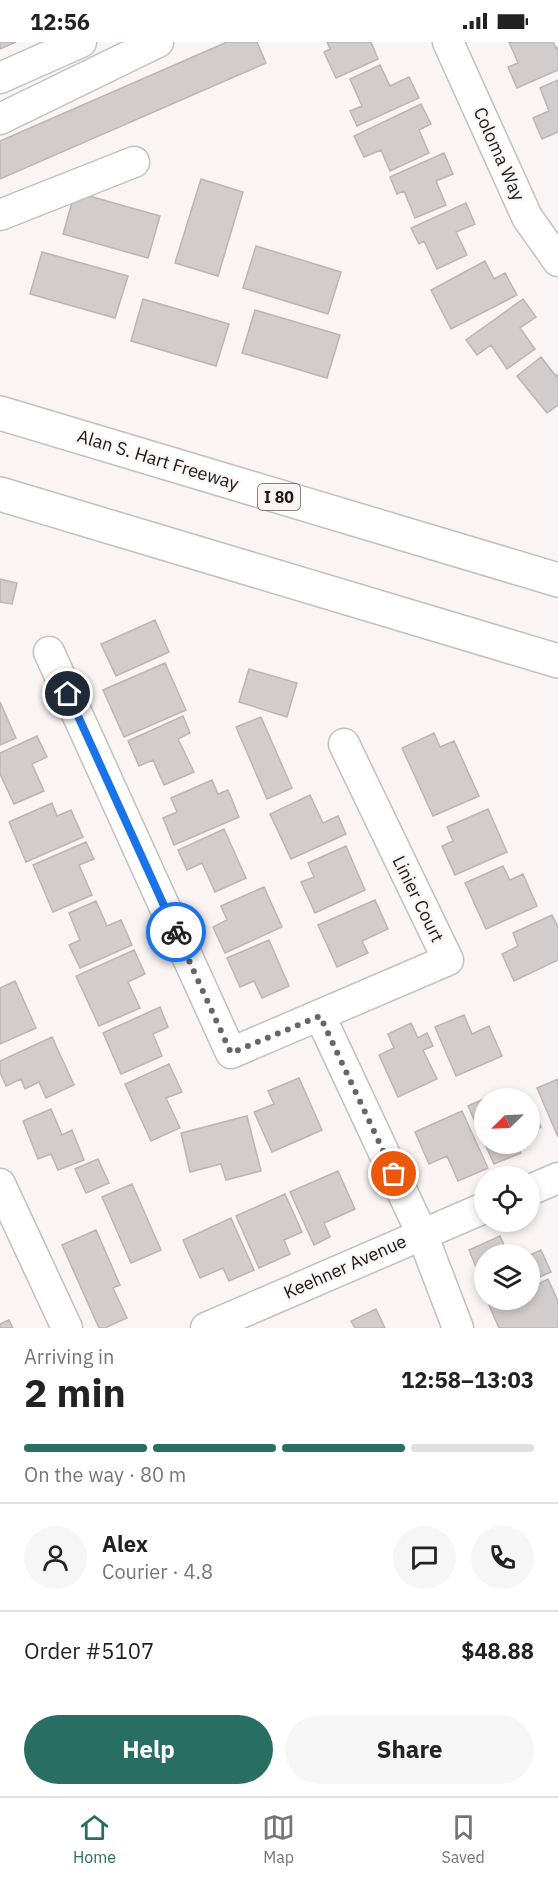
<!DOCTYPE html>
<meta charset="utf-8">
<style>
body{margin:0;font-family:"IBM Plex Sans",sans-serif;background:#f6f6f6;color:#222;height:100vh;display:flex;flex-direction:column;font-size:22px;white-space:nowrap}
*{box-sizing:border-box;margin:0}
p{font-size:20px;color:#767676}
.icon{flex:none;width:33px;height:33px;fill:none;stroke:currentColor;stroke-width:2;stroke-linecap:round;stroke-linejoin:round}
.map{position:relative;height:1286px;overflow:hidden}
.sheet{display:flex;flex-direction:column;background:#fff;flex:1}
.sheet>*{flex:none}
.needle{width:39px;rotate:246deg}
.fabs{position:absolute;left:474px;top:1046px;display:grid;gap:12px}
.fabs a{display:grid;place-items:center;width:66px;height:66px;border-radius:50%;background:#fff;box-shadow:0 3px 9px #0003;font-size:30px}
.pin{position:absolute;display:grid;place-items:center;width:51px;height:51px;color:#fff;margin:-26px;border:3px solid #fff;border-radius:50%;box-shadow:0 2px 6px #0007}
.courier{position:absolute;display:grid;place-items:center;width:60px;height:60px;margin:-30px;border:4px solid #1a73e8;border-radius:50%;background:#fff;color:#222;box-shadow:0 2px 8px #0007}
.head em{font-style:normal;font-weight:700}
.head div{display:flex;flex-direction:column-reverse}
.head{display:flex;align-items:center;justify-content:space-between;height:102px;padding:0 24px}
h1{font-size:39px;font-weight:700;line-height:45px}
.bar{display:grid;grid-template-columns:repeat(4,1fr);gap:9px 6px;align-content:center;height:72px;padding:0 24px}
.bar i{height:8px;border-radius:4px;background:#e0e0e0}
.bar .selected{background:#296e62}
.bar p{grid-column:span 4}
.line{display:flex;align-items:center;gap:15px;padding:0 24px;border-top:2px solid #e0e0e0}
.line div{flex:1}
.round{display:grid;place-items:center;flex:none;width:63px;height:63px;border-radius:32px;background:#f6f6f6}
.primary-button{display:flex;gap:12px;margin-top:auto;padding:12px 24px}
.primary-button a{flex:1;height:69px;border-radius:36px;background:#296e62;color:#fff;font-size:24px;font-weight:700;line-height:69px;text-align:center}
.primary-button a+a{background:#f6f6f6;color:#222}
.status{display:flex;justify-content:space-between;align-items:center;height:42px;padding:0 30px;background:#fff;direction:ltr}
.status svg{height:16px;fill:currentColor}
.tab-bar{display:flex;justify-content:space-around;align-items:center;height:84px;border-top:2px solid #e0e0e0;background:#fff;font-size:16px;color:#767676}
.tab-bar a{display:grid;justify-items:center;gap:3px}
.tab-bar .selected{color:#296e62}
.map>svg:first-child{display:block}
.building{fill:#d2cccd;stroke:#bcb5b6;stroke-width:1.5}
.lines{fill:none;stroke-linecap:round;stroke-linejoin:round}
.minor-casing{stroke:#c5bfc0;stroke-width:33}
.highway-casing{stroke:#c5bfc0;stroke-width:36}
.minor{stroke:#fff;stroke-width:30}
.highway{stroke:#fff;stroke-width:33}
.done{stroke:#686565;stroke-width:6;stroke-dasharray:0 10.8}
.route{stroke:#1a73e8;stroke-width:8}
.labels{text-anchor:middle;stroke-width:4.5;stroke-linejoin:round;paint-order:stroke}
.shield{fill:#faf4f5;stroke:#5d5a5a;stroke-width:1.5}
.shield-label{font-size:16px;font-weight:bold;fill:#1a1818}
.street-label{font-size:18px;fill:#1a1818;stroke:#faf4f5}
</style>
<div class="status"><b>12:56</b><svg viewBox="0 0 49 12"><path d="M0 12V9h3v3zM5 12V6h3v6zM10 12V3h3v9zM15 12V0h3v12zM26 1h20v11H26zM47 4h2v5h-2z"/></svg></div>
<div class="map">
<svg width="558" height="1286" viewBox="0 0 558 1286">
<rect width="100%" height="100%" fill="#faf4f5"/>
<path class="building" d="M 0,0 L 16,0 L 0,7 Z
M 227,0 L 257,0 L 266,21 L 0,137 L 0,99 Z
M 327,0 L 371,0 L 378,17 L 336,36 L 324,10 L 330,7 Z
M 509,0 L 553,0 L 556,6 L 558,5 L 558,28 L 517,46 L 508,25 L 518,21 Z
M 380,23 L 390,44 L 409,35 L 419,56 L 357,84 L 350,69 L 362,64 L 350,37 Z
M 558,38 L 558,90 L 542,97 L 533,76 L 549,69 L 540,46 Z
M 421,62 L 431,82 L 419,88 L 429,111 L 390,129 L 381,108 L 364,115 L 354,94 Z
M 444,111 L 453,132 L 436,139 L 446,163 L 415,176 L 404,149 L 397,152 L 390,135 Z
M 201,137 L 243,150 L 218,234 L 175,221 Z
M 75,150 L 160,174 L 148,216 L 63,192 Z
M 466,161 L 475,182 L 456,190 L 467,213 L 437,227 L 424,199 L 419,202 L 411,186 Z
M 256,204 L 341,230 L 328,272 L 243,246 Z
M 42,210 L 128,234 L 115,276 L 30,252 Z
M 485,219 L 494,237 L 505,231 L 517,253 L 451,287 L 431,248 Z
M 143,257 L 229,282 L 216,324 L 131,299 Z
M 523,257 L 536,275 L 520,286 L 535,307 L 507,327 L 491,303 L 477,313 L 466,298 Z
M 255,268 L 340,293 L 327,336 L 242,311 Z
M 541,315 L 556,334 L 558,332 L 558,363 L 547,371 L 517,334 Z
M 0,537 L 17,541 L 12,562 L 0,560 Z
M 155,578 L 169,610 L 116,634 L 101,602 Z
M 165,621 L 186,668 L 124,695 L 103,648 Z
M 249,627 L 297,641 L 287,675 L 239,660 Z
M 0,660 L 16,696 L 0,703 Z
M 183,674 L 190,691 L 178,697 L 194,730 L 164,743 L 153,718 L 139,724 L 128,699 Z
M 261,675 L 292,746 L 267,757 L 236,685 Z
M 434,691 L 440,705 L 454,699 L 479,754 L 433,774 L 402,706 Z
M 37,694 L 47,715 L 32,722 L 44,749 L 14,762 L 0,732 L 0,711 Z
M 212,738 L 218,752 L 228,748 L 239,775 L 174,803 L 163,776 L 177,770 L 171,756 Z
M 310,753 L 323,781 L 338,774 L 346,792 L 291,817 L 270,772 Z
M 52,761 L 57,774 L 71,768 L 83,795 L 26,820 L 9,780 Z
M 488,767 L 507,810 L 455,833 L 442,804 L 453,799 L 447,785 Z
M 224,787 L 246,836 L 215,850 L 202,821 L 187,828 L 178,808 Z
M 86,800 L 94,817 L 79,823 L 92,853 L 53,870 L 33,823 Z
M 346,804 L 365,848 L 315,871 L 301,840 L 314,835 L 308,821 Z
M 503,824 L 510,838 L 523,832 L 537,864 L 486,887 L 465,841 Z
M 264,845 L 282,885 L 225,911 L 213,885 L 227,878 L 221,864 Z
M 375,858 L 388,887 L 362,899 L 368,911 L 337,925 L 318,883 Z
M 96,859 L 107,884 L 121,878 L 132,903 L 80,926 L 69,903 L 80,898 L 69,871 Z
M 552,873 L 558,885 L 558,918 L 514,939 L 502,912 L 518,904 L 513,891 Z
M 269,898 L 289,944 L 262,956 L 254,939 L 240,945 L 227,916 Z
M 134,908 L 145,932 L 128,940 L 140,966 L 99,984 L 76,934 Z
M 15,939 L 36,986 L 0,1002 L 0,946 Z
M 160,965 L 168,985 L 153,992 L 162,1014 L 121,1032 L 103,991 Z
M 464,973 L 472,992 L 489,984 L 502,1014 L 456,1034 L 435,985 Z
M 411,981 L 418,996 L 427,991 L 433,1004 L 423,1008 L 437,1037 L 398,1055 L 379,1013 L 394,1006 L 388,992 Z
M 52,995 L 74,1043 L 46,1056 L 39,1040 L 25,1047 L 21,1037 L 6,1044 L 0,1030 L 0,1019 Z
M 169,1022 L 182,1050 L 166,1056 L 180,1086 L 151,1099 L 125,1042 Z
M 299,1036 L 322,1088 L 272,1110 L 254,1070 L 274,1062 L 268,1049 Z
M 558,1037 L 558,1095 L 537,1046 Z
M 484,1057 L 484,1101 L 516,1101 L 521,1111 L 494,1122 L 468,1064 Z
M 530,1059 L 541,1085 L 530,1090 Z
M 51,1067 L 62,1093 L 72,1088 L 84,1118 L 58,1128 L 51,1112 L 38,1117 L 23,1079 Z
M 462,1069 L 488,1126 L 458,1139 L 447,1114 L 429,1122 L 415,1090 Z
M 247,1074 L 261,1129 L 226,1138 L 221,1122 L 190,1130 L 181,1091 Z
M 98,1117 L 109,1141 L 86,1151 L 75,1127 Z
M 338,1129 L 355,1167 L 324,1181 L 330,1195 L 314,1203 L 290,1150 Z
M 132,1142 L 161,1208 L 131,1221 L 102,1155 Z
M 285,1152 L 302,1190 L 284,1198 L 290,1212 L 259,1226 L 236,1174 Z
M 231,1176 L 254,1228 L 229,1239 L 223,1226 L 200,1236 L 183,1198 Z
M 96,1188 L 120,1243 L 113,1246 L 127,1276 L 105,1286 L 99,1286 L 62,1203 Z
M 500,1194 L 508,1212 L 484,1212 L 484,1235 L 481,1237 L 469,1208 Z
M 541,1208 L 551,1230 L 530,1239 L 530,1213 Z
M 548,1237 L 558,1259 L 558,1286 L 499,1286 L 489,1263 L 504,1257 L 530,1257 L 530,1246 Z
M 376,1267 L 385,1286 L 355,1286 L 351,1279 Z
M 9,1278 L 13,1286 L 0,1286 L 0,1282 Z"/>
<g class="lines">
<g class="minor-casing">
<path id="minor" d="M 448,0 L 527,175 L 558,219
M 0,36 L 81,0
M 0,77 L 158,0
M 0,173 L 134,120
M 49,610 L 231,1011 L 448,918 L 344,702
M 320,974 L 422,1192 L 458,1286
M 0,1142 L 67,1286
M 530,1148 L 558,1136
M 206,1286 L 484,1166"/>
</g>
<g class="highway-casing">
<path id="highway" d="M 0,371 L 558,538
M 0,452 L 558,619"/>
</g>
<use href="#minor" class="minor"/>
<use href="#highway" class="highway"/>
</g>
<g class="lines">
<path class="done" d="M 176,890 L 231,1011 L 320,974 L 394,1132"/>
<path class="route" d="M 68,652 L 176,890"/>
</g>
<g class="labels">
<rect class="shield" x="258" y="442" width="42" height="26" rx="4.5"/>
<g class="shield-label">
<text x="279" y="461">I 80</text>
</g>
<g class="street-label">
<text transform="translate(499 112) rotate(66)" y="6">Coloma Way</text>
<text transform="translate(158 418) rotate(17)" y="6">Alan S. Hart Freeway</text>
<text transform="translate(418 857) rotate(64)" y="6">Linier Court</text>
<text transform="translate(345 1225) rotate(-24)" y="6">Keehner Avenue</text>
</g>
</g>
</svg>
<div class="fabs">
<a><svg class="needle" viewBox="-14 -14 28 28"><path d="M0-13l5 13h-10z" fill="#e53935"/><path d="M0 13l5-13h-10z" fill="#767676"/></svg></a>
<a><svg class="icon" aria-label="locate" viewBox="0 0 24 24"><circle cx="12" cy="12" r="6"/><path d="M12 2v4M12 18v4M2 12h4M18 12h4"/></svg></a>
<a><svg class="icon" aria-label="layers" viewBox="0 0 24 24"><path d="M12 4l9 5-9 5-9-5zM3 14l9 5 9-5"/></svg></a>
</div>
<div class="pin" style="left:394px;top:1132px;background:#ea580c"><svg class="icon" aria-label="bag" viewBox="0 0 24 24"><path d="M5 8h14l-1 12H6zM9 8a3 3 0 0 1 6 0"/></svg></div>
<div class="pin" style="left:68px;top:652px;background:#1f2937"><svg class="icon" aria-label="home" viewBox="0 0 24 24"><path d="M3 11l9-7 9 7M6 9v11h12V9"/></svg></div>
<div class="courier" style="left:176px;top:890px"><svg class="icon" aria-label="bike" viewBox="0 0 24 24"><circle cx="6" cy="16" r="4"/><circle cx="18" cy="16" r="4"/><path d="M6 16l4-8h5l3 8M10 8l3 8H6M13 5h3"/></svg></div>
</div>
<section class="sheet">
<div class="head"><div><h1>2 min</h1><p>Arriving in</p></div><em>12:58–13:03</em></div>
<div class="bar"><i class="selected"></i><i class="selected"></i><i class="selected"></i><i></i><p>On the way · 80 m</p></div>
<div class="line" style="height:108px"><a class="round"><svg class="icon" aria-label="person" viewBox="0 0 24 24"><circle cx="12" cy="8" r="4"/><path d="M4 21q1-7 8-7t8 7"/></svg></a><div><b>Alex</b><p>Courier · 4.8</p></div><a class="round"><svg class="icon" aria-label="chat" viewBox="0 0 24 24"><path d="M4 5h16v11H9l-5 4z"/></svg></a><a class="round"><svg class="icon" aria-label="phone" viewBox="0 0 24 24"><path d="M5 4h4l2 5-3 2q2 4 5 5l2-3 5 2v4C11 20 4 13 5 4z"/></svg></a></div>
<div class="line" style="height:78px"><div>Order #5107</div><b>$48.88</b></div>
<div class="primary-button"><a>Help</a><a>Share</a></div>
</section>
<nav class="tab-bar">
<a class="selected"><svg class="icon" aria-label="home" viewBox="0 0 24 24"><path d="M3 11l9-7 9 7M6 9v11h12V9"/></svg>Home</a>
<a><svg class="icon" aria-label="map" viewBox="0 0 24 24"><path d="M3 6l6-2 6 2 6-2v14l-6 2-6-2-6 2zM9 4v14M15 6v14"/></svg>Map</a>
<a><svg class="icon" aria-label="saved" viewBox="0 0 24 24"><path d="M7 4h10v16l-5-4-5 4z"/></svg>Saved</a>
</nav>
